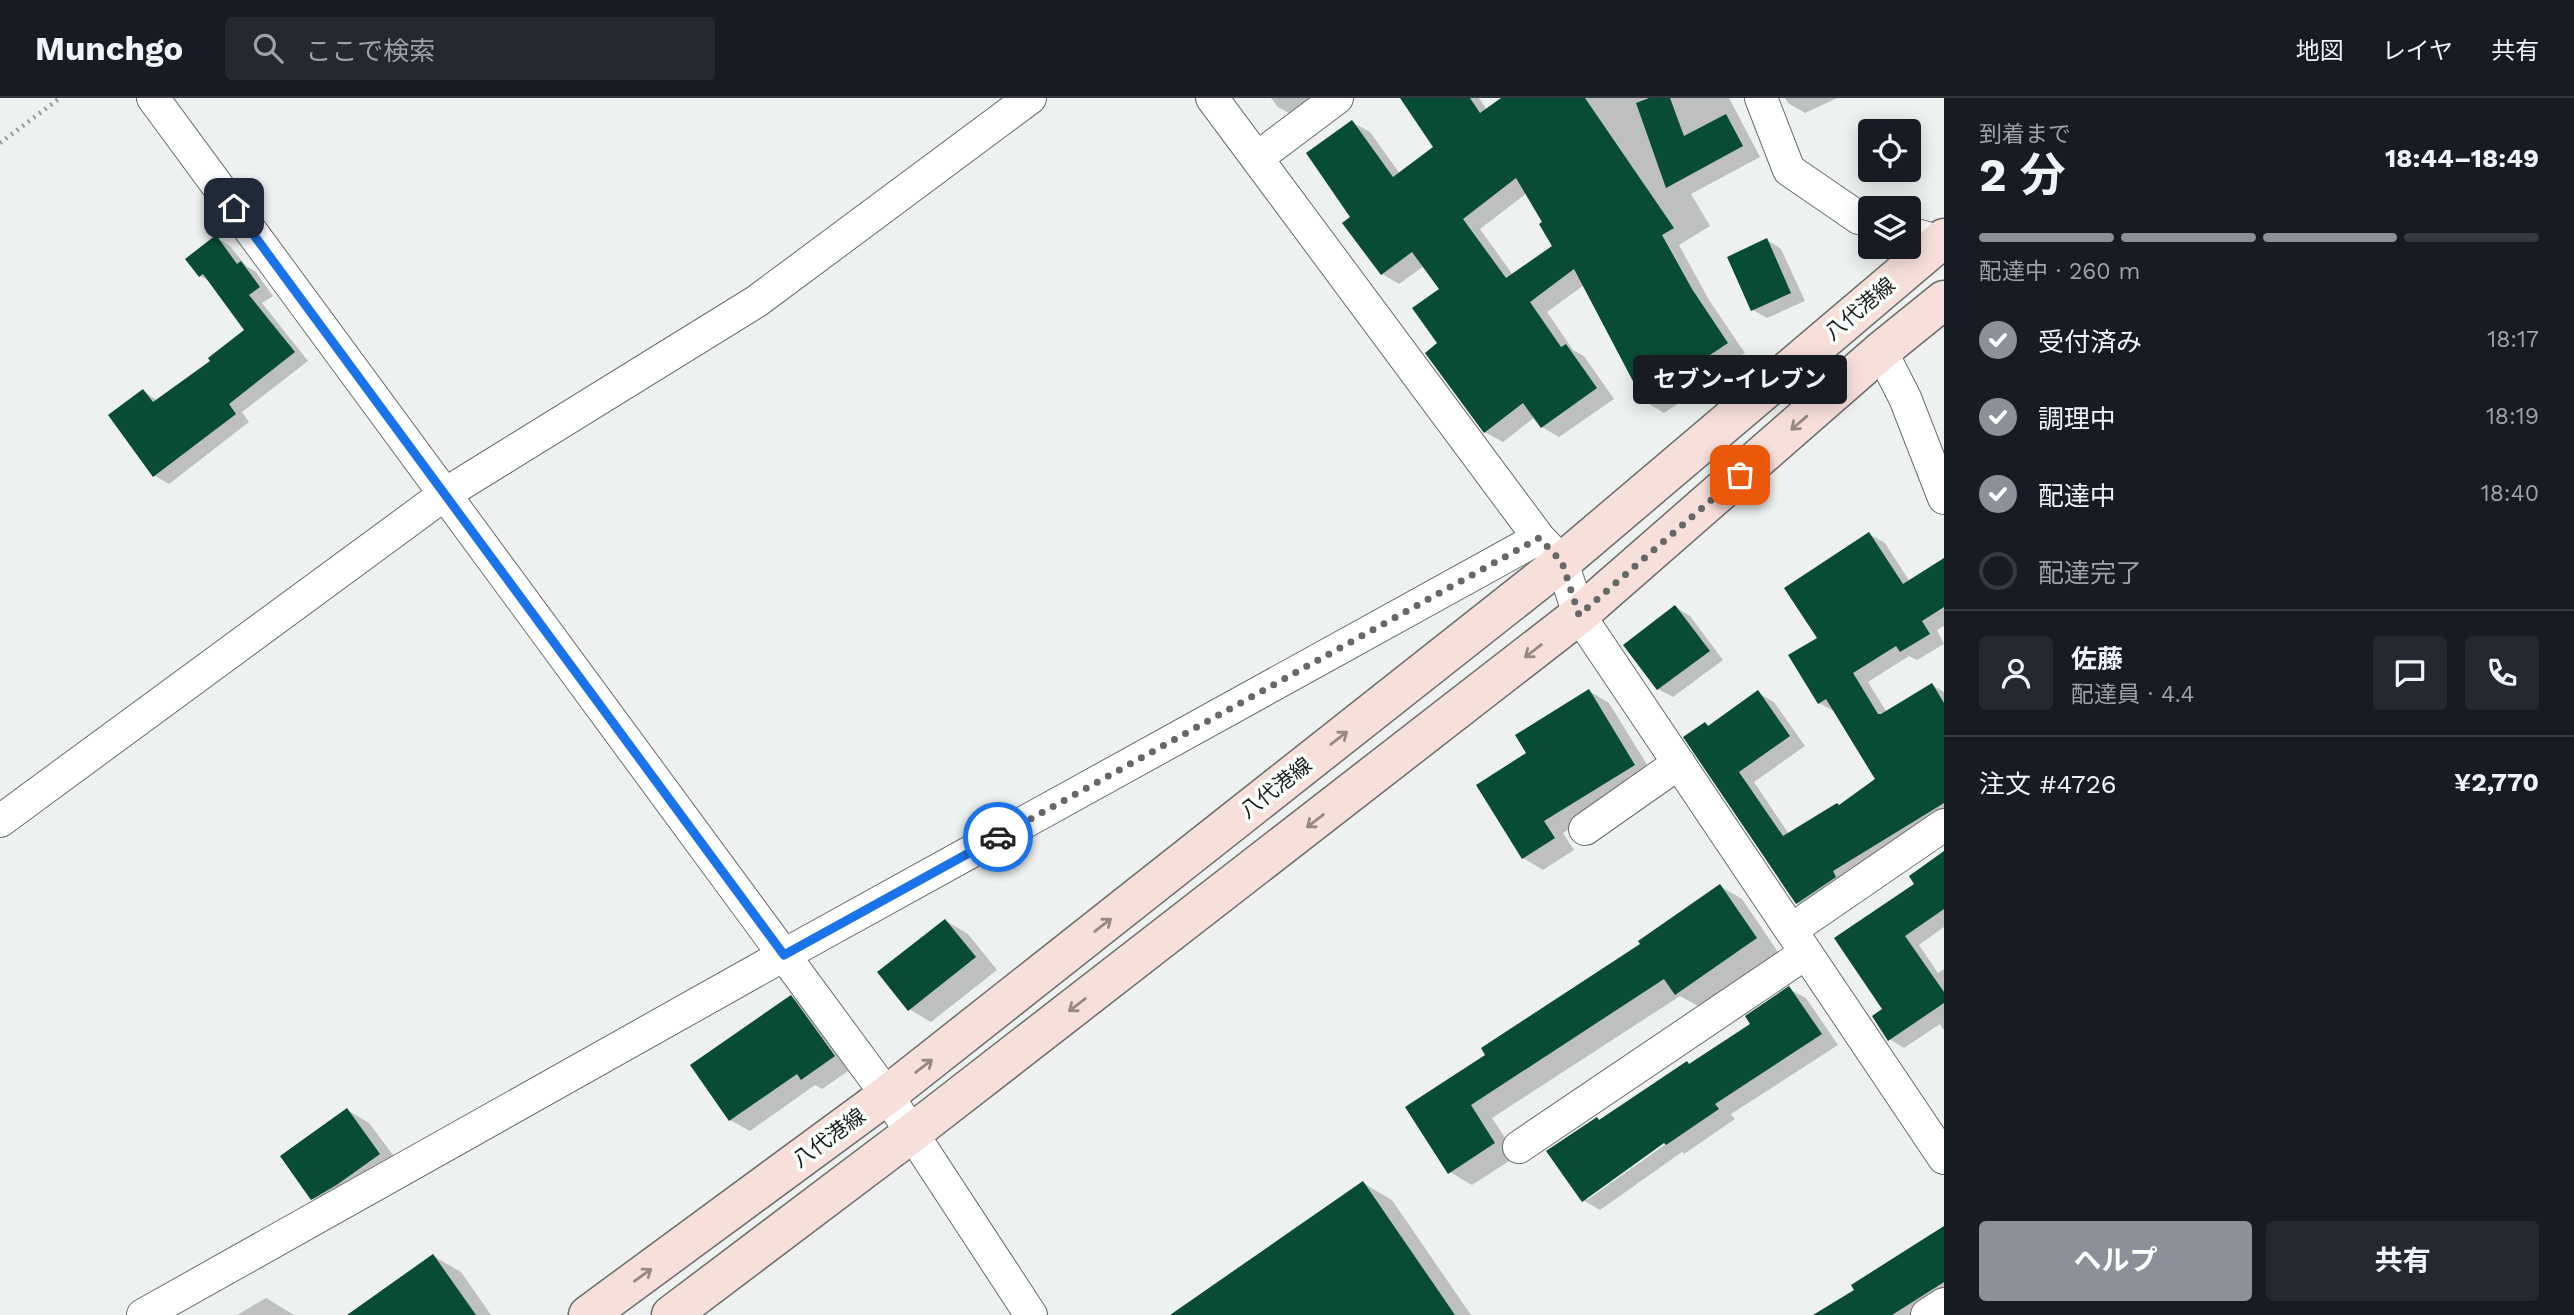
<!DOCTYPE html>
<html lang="ja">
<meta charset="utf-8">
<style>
body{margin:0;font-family:"Work Sans","Noto Sans JP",sans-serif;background:#242831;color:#f1f3f6;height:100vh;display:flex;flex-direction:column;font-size:26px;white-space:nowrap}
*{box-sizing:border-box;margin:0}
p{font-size:23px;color:#9ea1a6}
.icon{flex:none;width:38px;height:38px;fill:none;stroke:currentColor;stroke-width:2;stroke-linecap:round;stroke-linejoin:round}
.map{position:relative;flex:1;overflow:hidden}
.details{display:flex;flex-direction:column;background:#171b24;width:630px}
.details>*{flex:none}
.controls{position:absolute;left:1858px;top:21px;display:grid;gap:14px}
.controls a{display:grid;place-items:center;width:63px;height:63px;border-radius:7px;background:#171b24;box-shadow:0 4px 18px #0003;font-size:35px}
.pin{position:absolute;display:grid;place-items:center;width:60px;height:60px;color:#fff;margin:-30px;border-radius:14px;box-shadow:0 4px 10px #0006}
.courier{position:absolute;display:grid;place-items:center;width:70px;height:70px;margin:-35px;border:5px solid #1a73e8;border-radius:50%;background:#fff;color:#222;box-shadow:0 2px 9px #0007}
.bubble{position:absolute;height:49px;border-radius:7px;background:#171b24;box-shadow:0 4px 18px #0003;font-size:23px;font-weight:700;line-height:49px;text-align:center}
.headline em{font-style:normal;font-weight:700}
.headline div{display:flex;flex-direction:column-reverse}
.headline{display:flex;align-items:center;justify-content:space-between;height:119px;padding:0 35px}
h1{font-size:46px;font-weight:700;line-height:52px}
.bar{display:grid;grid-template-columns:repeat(4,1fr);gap:10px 7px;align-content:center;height:84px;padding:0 35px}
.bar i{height:9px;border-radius:5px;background:#363941}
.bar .selected{background:#8c9099}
.bar p{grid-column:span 4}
.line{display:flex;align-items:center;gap:18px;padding:0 35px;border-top:2px solid #363941}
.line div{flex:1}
.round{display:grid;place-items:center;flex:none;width:74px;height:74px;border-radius:7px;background:#242831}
ol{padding:0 35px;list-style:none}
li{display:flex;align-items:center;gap:21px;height:77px}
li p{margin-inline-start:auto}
li .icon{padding:7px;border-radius:50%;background:#8c9099;color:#fff;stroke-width:4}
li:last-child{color:#9ea1a6}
li i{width:38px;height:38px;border:4px solid #363941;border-radius:50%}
.action{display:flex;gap:14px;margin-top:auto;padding:14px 35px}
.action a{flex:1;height:80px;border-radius:7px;background:#8c9099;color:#fff;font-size:28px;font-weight:700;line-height:80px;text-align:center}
.action a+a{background:#242831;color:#f1f3f6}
header{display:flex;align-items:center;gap:42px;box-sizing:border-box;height:98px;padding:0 35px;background:#171b24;border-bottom:2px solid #363941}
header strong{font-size:33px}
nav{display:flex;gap:38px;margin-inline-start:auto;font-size:24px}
.search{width:490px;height:63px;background:#242831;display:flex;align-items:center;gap:18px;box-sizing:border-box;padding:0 24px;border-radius:7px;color:#9ea1a6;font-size:26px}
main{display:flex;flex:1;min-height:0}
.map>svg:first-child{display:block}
.shadow{fill:#0003;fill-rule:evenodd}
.building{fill:#084c36;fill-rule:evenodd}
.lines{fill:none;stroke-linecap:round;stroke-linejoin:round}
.street-casing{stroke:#696d6b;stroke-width:34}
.secondary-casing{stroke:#696d6b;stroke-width:41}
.path{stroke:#969998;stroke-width:4.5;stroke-dasharray:2 5;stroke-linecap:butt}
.street{stroke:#fff;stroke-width:32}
.secondary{stroke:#f8e0da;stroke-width:38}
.oneway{stroke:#958985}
.done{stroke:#656866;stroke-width:7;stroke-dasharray:0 12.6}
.route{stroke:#1a73e8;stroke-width:9}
.labels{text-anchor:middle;stroke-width:7;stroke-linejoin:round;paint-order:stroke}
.street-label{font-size:21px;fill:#1c1e1d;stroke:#fafffc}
</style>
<header>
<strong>Munchgo</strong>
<div class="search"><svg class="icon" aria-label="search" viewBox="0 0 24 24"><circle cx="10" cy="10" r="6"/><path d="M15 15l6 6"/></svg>ここで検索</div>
<nav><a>地図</a><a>レイヤ</a><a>共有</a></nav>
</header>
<main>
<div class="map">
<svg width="1944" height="1217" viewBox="0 0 1944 1217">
<rect width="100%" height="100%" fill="#edf1ef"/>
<path class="shadow" d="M 1271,0 L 1315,0 L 1296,19 L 1278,9 Z
M 1402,0 L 1479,0 L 1487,12 L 1504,0 L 1729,0 L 1760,59 L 1691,96 L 1710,128 L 1679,147 L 1709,202 L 1745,255 L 1705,282 L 1708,286 L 1664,315 L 1646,304 L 1584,187 L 1547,214 L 1573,252 L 1584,258 L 1614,301 L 1559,339 L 1542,329 L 1535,319 L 1503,344 L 1485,334 L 1439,245 L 1441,191 L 1424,168 L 1399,186 L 1382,176 L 1353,119 L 1352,24 L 1370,34 L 1400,76 L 1436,49 ZM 1527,95 L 1544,125 L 1554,148 L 1513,177 L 1480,131 Z
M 1785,0 L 1837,0 L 1805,15 L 1788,5 Z
M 216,139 L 230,148 L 246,168 L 255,173 L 273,198 L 262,205 L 308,263 L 242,314 L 249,324 L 169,386 L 155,378 L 143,293 L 158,303 L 212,263 L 246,232 L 211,184 L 200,178 Z
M 1767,142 L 1781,151 L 1805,203 L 1767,220 L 1753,212 Z
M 1869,436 L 1885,445 L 1910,484 L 1944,466 L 1944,528 L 1937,532 L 1944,546 L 1917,562 L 1909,558 L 1868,584 L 1886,613 L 1932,587 L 1944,594 L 1944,723 L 1813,814 L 1797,805 L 1705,626 L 1710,629 L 1758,595 L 1774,604 L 1805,648 L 1754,684 L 1789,736 L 1840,709 L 1878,681 L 1837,615 L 1819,605 L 1819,540 Z
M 1675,509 L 1690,518 L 1723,562 L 1673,599 L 1658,591 Z
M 1589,593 L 1609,605 L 1654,678 L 1563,735 L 1574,752 L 1543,772 L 1523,760 L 1529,656 Z
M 1944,755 L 1944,829 L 1919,847 L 1938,875 L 1944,871 L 1944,932 L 1940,926 L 1904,950 L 1889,941 L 1884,912 L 1917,786 Z
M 1720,788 L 1742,801 L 1778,854 L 1698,908 L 1680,898 L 1492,1020 L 1517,1058 L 1472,1087 L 1450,1074 L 1408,1010 L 1488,958 Z
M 946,823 L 968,836 L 997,872 L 931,924 L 909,911 Z
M 1789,891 L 1806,900 L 1838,947 L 1731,1016 L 1735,1021 L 1684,1056 L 1682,1054 L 1600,1112 L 1583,1102 L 1601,1023 L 1752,927 ZM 1670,1039 L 1673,1041 L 1587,1102 L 1587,1098 Z
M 791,899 L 810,910 L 854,969 L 822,991 L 815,987 L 750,1033 L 730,1022 Z
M 347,1012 L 369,1025 L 402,1069 L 335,1113 L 312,1100 Z
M 1363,1085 L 1392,1102 L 1471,1217 L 1173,1217 Z
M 1944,1136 L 1944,1206 L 1930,1217 L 1816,1217 Z
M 433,1158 L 461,1174 L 491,1217 L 350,1217 Z
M 266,1200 L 294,1217 L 237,1217 Z"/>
<path class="building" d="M 1400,0 L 1470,0 L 1480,15 L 1501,0 L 1585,0 L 1674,130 L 1662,137 L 1692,191 L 1728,245 L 1689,271 L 1691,275 L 1645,306 L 1574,171 L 1530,204 L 1561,249 L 1566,246 L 1597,290 L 1541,330 L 1523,305 L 1484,335 L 1425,255 L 1437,245 L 1412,210 L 1439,191 L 1412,154 L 1381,177 L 1342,125 L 1350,119 L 1306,55 L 1352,22 L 1393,79 L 1433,49 ZM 1516,80 L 1542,124 L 1539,126 L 1552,148 L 1506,180 L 1463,121 Z
M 1649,0 L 1670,0 L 1684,38 L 1726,16 L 1743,48 L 1666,90 L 1636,5 Z
M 216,137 L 237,166 L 241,163 L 260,189 L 249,197 L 295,254 L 229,306 L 236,316 L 153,379 L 108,317 L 143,291 L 153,304 L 210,263 L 208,260 L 244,232 L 203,176 L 199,179 L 185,161 Z
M 1767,140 L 1791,195 L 1751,213 L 1727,159 Z
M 1869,434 L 1903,486 L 1944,460 L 1944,509 L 1922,523 L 1930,536 L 1900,554 L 1896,548 L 1853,575 L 1878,616 L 1881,616 L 1932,585 L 1944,605 L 1944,705 L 1833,773 L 1836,779 L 1796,806 L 1683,639 L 1705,624 L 1708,628 L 1758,592 L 1790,638 L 1739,674 L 1783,738 L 1837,705 L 1839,707 L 1875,681 L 1826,601 L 1818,606 L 1788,557 L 1817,540 L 1784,490 Z
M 1675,507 L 1710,553 L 1657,592 L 1623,547 Z
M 1589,591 L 1635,667 L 1544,723 L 1555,740 L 1522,761 L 1476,687 L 1526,655 L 1515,637 Z
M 1944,753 L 1944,811 L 1905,838 L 1944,894 L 1944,905 L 1888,943 L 1872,918 L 1882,911 L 1834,840 L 1914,786 L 1909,778 Z
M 1720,786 L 1757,840 L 1675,897 L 1664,881 L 1471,1007 L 1495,1045 L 1448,1076 L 1405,1009 L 1485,957 L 1481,950 L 1640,846 L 1638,843 Z
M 945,821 L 976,859 L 908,913 L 877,874 Z
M 1789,888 L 1822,936 L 1715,1006 L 1719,1011 L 1666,1047 L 1664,1045 L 1582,1104 L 1546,1053 L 1597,1019 L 1599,1022 L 1687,963 L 1689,966 L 1750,926 L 1745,918 Z
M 791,897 L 835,958 L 801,982 L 797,976 L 729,1023 L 690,967 Z
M 347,1010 L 380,1056 L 338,1086 L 311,1102 L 280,1058 Z
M 1363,1083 L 1455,1217 L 1170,1217 Z
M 1944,1128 L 1944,1184 L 1892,1217 L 1813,1217 L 1854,1192 L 1851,1187 Z
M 433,1156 L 476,1217 L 347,1217 Z"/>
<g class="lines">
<g class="street-casing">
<path id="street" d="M 153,0 L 887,997 L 1031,1217
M 1212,0 L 1539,440 L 1562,464 L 1579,517 L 1944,1060
M 1761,0 L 1789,72 L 1859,120 L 1871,123
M 1257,60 L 1337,0
M 1909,135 L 1944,145
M 1881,253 L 1905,300 L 1944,400
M 0,723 L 445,396 L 757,203 L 1030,0
M 1585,731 L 1679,665
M 1791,832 L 1944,727
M 1519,1049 L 1806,855
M 143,1217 L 784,857 L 1539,440
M 1927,1217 L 1944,1206"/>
</g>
<g class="secondary-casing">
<path id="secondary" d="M 588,1217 L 887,997 L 1562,464 L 1944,140
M 671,1217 L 912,1035 L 1579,517 L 1881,253 L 1944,202"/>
</g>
<path class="path" d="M 0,45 L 60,0"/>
<use href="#street" class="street"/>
<use href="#secondary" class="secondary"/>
</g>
<defs><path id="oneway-shaft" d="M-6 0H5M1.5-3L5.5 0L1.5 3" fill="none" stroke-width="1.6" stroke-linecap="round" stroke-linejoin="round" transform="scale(1.75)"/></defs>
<g class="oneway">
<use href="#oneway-shaft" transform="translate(1799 325) rotate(139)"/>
<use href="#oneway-shaft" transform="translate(1533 553) rotate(142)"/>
<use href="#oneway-shaft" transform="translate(1339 640) rotate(-38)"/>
<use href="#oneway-shaft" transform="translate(1315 723) rotate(142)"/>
<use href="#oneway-shaft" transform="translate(1103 827) rotate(-38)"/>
<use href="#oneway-shaft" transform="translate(1077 907) rotate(142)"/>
<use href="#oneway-shaft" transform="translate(924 968) rotate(-38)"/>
<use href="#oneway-shaft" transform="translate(643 1177) rotate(-36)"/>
</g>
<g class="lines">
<path class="done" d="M 998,739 L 1539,440 L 1562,464 L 1579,517 L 1740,377"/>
<path class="route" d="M 234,110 L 784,857 L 998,739"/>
</g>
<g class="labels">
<g class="street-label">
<text transform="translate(1860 211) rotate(-40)" y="7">八代港線</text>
<text transform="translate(1276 690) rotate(-38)" y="7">八代港線</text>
<text transform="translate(829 1040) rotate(-36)" y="7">八代港線</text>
</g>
</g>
</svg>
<div class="controls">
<a><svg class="icon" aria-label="locate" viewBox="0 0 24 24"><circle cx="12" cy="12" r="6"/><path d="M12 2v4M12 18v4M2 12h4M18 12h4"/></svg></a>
<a><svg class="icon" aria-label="layers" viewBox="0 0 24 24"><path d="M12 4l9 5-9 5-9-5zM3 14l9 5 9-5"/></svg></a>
</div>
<div class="pin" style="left:1740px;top:377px;background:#ea580c"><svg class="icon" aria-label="bag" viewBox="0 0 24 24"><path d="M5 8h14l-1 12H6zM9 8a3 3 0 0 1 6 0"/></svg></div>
<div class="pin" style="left:234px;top:110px;background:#1f2937"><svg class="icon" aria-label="home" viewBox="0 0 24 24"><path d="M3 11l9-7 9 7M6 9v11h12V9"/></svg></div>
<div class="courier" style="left:998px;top:739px"><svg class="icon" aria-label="car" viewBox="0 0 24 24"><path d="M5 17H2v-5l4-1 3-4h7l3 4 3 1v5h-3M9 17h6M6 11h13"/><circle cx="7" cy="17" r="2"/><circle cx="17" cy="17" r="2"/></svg></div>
<div class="bubble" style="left:1633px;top:257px;width:214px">セブン-イレブン</div>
</div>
<section class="details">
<div class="headline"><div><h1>2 分</h1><p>到着まで</p></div><em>18:44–18:49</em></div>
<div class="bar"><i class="selected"></i><i class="selected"></i><i class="selected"></i><i></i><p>配達中 · 260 m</p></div>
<ol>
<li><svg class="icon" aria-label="check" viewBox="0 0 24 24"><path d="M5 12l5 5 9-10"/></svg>受付済み<p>18:17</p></li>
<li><svg class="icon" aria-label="check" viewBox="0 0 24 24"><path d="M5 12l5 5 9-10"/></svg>調理中<p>18:19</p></li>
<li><svg class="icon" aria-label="check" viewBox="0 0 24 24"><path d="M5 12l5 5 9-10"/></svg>配達中<p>18:40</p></li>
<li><i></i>配達完了</li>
</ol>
<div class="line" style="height:126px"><a class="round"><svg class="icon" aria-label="person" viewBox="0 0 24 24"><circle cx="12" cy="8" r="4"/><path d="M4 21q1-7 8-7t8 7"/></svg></a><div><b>佐藤</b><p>配達員 · 4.4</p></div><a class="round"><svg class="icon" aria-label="chat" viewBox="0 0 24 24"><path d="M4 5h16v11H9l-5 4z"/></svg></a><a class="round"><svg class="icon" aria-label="phone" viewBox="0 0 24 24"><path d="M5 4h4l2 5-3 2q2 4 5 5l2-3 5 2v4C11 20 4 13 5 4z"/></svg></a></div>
<div class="line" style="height:91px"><div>注文 #4726</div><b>¥2,770</b></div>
<div class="action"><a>ヘルプ</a><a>共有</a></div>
</section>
</main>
